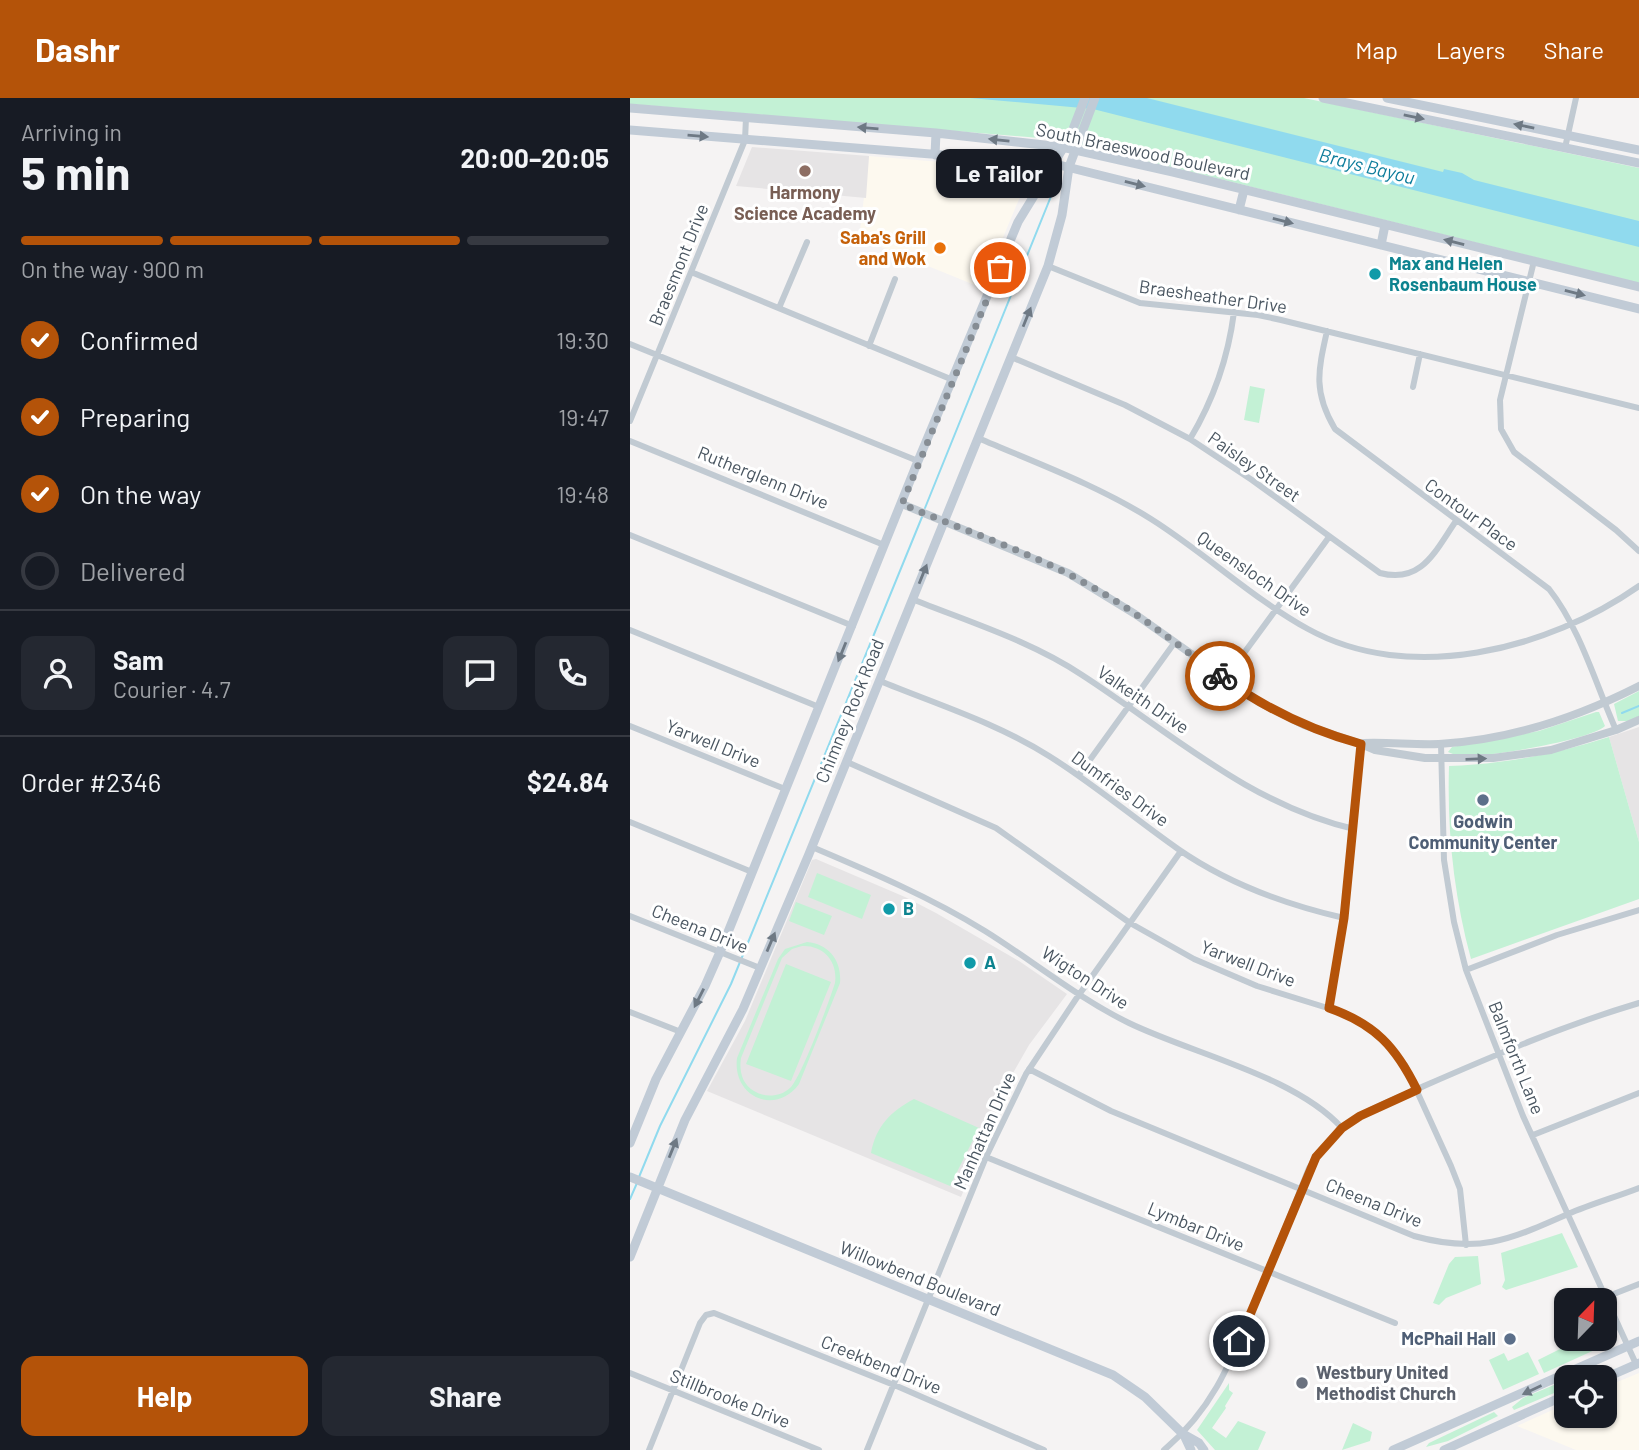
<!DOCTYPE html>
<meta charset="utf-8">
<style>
body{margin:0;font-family:Barlow,sans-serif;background:#242831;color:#f1f3f6;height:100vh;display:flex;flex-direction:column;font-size:26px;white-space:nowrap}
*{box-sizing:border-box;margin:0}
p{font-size:23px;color:#9ea1a6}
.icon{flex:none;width:38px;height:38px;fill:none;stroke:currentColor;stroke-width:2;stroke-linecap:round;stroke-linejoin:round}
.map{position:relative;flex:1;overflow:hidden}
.side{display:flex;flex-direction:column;background:#171b24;width:630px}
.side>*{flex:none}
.needle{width:46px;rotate:23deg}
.fabs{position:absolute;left:924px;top:1190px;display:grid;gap:14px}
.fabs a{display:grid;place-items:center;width:63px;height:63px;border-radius:14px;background:#171b24;box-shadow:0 2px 5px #0004;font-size:35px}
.pin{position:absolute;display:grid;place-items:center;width:60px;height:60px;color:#fff;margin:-30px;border:4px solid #fff;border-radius:50%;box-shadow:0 2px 7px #0007}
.courier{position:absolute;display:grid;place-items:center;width:70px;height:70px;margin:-35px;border:5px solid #b45309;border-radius:50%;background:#fff;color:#222;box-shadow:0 2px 9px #0007}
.bubble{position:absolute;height:49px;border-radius:14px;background:#171b24;box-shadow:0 2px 5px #0004;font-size:23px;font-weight:700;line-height:49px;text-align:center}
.head em{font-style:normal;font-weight:700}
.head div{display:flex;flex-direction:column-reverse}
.head{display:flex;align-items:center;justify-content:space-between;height:119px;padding:0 21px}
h1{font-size:46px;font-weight:700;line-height:52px}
.bar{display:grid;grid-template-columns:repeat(4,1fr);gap:10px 7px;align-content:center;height:84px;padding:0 21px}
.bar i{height:9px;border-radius:5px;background:#363941}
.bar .active{background:#b45309}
.bar p{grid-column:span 4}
.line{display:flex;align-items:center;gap:18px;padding:0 21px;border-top:2px solid #363941}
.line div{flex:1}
.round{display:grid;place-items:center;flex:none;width:74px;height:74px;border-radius:14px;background:#242831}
ol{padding:0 21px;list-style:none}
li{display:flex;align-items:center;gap:21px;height:77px}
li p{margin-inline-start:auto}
li .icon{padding:7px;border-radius:50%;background:#b45309;color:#fff;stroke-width:4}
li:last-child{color:#9ea1a6}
li i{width:38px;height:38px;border:4px solid #363941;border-radius:50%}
.button{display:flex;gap:14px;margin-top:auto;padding:14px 21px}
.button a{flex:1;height:80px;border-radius:14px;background:#b45309;color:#fff;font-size:28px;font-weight:700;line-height:80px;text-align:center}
.button a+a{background:#242831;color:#f1f3f6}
header{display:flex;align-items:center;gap:42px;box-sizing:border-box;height:98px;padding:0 35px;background:#b45309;color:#fff}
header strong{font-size:33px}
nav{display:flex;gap:38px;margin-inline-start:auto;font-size:24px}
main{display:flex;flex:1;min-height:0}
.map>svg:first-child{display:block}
.commercial{fill:#fdf9ef}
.education{fill:#e6e4e5}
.green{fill:#c3f1d5;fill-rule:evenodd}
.water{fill:#90daee}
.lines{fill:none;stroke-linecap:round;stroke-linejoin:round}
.stream{stroke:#90daee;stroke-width:2}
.minor{stroke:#c1cad2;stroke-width:6}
.tertiary{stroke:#c1cad2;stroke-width:8}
.secondary{stroke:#c1cbd6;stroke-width:9}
.oneway{fill:#6e7984}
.oneway2{fill:#6e7983}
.done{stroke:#868d94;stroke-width:7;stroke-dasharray:0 12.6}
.route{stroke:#b45309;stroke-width:9}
.education-dot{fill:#8d6e63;stroke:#fff;stroke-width:2.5}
.food-dot{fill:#e8710a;stroke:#fff;stroke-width:2.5}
.culture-dot{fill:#0f9aa8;stroke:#fff;stroke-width:2.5}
.service-dot{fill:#5c6f8a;stroke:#fff;stroke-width:2.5}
.worship-dot{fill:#6b7280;stroke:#fff;stroke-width:2.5}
.labels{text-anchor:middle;stroke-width:6;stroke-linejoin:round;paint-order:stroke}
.street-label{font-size:18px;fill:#4a5661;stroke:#fff}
.education-label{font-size:18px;font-weight:bold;fill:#785e54;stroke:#fff}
.food-label{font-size:18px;font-weight:bold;fill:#c56008;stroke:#fff;text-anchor:end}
.culture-label{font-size:18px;font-weight:bold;fill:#0d838f;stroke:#fff;text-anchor:start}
.service-label{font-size:18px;font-weight:bold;fill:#4e5e75;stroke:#fff}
.worship-label{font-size:18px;font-weight:bold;fill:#5b616d;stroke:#fff;text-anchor:start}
.water-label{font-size:19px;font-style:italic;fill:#0c7c9b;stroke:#fff}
</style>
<header>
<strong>Dashr</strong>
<nav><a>Map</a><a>Layers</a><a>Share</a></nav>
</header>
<main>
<section class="side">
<div class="head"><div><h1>5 min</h1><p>Arriving in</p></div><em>20:00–20:05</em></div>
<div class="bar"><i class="active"></i><i class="active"></i><i class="active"></i><i></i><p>On the way · 900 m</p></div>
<ol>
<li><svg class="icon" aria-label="check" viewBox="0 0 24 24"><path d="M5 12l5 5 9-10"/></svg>Confirmed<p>19:30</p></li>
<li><svg class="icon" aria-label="check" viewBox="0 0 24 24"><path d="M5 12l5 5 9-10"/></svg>Preparing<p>19:47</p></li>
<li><svg class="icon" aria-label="check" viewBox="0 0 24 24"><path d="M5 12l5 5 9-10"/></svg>On the way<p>19:48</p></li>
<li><i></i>Delivered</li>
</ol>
<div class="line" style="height:126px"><a class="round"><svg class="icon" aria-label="person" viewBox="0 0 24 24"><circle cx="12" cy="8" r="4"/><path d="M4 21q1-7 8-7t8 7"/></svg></a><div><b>Sam</b><p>Courier · 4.7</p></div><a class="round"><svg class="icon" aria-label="chat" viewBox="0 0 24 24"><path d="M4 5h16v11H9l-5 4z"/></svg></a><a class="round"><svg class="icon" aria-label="phone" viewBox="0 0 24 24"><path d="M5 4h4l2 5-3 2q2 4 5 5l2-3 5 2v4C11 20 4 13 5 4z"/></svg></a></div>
<div class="line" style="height:91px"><div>Order #2346</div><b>$24.84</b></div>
<div class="button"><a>Help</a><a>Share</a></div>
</section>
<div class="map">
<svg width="1009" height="1352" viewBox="0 0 1009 1352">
<rect width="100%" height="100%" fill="#f5f3f3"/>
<path class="commercial" d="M 239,58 L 393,71 L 397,75 L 397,82 L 352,190 L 229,140 Z
M 1009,1275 L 1009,1352 L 946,1352 L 887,1328 L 936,1306 L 936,1318 L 975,1318 L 975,1289 Z"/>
<path class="education" d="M 122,49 L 239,58 L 236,100 L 106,88 Z
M 1009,629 L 1009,744 L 979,639 Z
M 186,761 L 275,799 L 306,815 L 389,863 L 437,896 L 399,947 L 379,982 L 331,1099 L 77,993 L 115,923 L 182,762 Z"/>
<path class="green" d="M 0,0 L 674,0 L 1009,70 L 1009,185 L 457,48 L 410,40 L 0,6 Z
M 620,288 L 635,291 L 629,325 L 614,322 Z
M 1009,593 L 1009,618 L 999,623 L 988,623 L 984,606 Z
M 966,614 L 969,614 L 975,628 C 961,642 850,661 828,658 C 825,657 821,655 818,654 L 822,649 L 909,633 Z
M 979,639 L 1009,744 L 1009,801 L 841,861 C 824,798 817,734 819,668 C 875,666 925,656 979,639 Z
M 187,775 L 241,797 L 232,821 L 178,799 Z
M 166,804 L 202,818 L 194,837 L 159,823 Z
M 177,844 C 199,846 212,863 210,885 L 169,986 C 146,1018 102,999 107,960 L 148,861 L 155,851 ZM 172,848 C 194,847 208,864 205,885 C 199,904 171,980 160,990 C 150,999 135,1000 124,993 C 112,986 109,973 111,960 L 152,860 L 162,851 Z
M 156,866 L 201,884 L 161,983 L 116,966 Z
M 284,1001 L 349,1030 L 320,1088 L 241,1055 C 246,1028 261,1013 284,1001 Z
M 932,1135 L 948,1169 L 876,1192 L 872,1189 L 875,1182 L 871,1155 Z
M 848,1158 L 851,1186 L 816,1200 L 809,1207 L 803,1205 L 819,1166 L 825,1159 Z
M 936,1227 L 936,1241 L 965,1241 L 969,1250 L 914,1275 L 908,1262 L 932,1250 L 924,1233 Z
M 898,1254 L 909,1276 L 873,1292 L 859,1262 L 874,1255 L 878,1263 Z
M 936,1282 L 936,1290 L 884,1312 L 882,1309 L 893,1300 Z
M 599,1285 L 599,1292 L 603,1295 L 595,1308 L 596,1310 L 582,1330 L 596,1340 L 608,1323 L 636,1334 L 628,1352 L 585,1352 L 567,1332 Z
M 864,1314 L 868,1318 L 818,1343 L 796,1349 L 799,1345 Z
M 723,1325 L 742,1334 L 740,1343 L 712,1352 Z"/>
<path class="water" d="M 340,0 L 517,0 L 813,74 L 814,71 L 832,75 L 844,82 L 1009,123 L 1009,149 L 463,11 Z"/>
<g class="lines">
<path class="stream" d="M 295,410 L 428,81
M 992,615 L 1009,608
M 9,1079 L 30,1028 L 101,886 L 292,419
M 0,1101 L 7,1085"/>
<path class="minor" d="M 935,50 L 946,0
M 904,163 L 870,302 L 871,331 L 884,354 L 986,432 L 1009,453
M 418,168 L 510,205 L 628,217 L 651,222 L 1009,310
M 61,174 L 323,282
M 149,210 L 177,144
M 697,233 C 688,273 683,294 705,331 L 919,491 C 950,530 966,587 986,632
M 0,246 L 288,363
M 239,248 L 265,181
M 381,259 L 495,307 L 560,341 L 622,382 L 750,475 C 792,486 805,453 826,423
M 783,289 L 790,256
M 0,323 L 115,42 L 116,20
M 348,340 C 406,365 467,387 521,421 C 575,455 622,500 678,531 C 779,587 918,552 1009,488
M 560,341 C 584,301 598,261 604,214
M 0,343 L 254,447
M 0,437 L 223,528
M 282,501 C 339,524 401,543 452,577 C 540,634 620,707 724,731
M 0,532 L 189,609
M 595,581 L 699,439
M 250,583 C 306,606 367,625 419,658 C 464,686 505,721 548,751 C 597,785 657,807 714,820
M 0,628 L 155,691
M 811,646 L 814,762 L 824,824 L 836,872 L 893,1018 L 1006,1266
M 217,664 L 366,730 L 500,825 L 564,861 L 627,888 L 717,916 L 747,935 L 775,967 L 821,1068 L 830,1091 L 836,1147
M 449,677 L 545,544
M 0,724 L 122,774
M 182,749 C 241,774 300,799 355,833 C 403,863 448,900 499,925 C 563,956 665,978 712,1030
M 0,818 L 130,870
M 836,872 L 927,837 L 1009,812
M 699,910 L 714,820 L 731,646
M 0,914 L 51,934
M 399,971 L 481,1013 L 784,1138 C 849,1156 879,1142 938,1116 C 961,1106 986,1099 1009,1090
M 903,1037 L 1009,995
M 356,1059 L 765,1225
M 976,1199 L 1009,1186
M 0,1275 L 189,1352
M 19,1352 L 70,1225 L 76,1217 L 84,1215 L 269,1289 L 414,1352
M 237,1352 L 356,1059 L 396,976 L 446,901 L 551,753
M 534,1352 C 586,1308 602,1260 627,1199 C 645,1156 662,1113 679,1070 C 688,1055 700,1041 713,1030 C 737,1010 767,1001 794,988 C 865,957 935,927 1009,905"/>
<path class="tertiary" d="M 272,406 L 438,475 L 505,516 L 629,604 L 674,627 L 731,646 L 745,652 L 795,660 L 863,660 L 921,652 L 986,632 L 1009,622
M 734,645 C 759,644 784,647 809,646 C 880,642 946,620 1009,588"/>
<path class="secondary" d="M 693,0 L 1009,65
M 757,0 L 1009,52
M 0,10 L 306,35 L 432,49 L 543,74 L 1009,189
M 0,32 L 425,66 L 1009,211
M 305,57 L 306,35
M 609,112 L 614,92
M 751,147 L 755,127
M 0,1045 L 26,981 L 75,888 L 90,854 L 288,363 L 388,124 L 440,39 L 455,0
M 0,1079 L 483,1277 L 515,1299 L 553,1336 L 569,1345 L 574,1352
M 0,1159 L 55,1022 L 113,911 L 179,756 L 418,168 L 432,117 L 439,69 L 465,0
M 975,1280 L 1009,1265
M 554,1337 L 561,1352
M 763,1352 L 1009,1243
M 814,1352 L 936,1297"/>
</g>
<defs><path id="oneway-solid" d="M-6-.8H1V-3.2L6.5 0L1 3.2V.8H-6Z" transform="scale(1.75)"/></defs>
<g class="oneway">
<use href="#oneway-solid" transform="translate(784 19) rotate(12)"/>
<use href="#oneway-solid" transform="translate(894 28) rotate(-168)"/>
<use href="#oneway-solid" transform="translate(238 30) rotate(-175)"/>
<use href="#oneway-solid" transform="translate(68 38) rotate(5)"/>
<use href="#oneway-solid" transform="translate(369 42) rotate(-174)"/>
<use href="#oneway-solid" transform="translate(505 86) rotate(14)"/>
<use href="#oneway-solid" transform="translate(653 123) rotate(14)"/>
<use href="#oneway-solid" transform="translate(824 144) rotate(-166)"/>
<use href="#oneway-solid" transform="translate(945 195) rotate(14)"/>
<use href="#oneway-solid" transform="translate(397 219) rotate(-68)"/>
<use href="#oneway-solid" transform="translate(293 476) rotate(-68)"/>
<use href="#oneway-solid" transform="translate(212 554) rotate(112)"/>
<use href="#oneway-solid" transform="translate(141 844) rotate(-67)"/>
<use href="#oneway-solid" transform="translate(69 900) rotate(117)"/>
<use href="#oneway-solid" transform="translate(43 1050) rotate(-68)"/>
<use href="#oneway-solid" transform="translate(902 1292) rotate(155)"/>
</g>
<use class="oneway2" href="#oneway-solid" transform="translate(846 661) rotate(-2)"/>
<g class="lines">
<path class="done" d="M 370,170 L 272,406 C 332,432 396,452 453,484 C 502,510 545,545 590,578"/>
<path class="route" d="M 590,578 C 633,609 679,632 731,646 L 714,820 L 699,910 C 745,926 766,949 787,992 L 730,1018 L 712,1030 L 686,1059 L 609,1243"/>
</g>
<circle class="education-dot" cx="175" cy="73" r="7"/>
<circle class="food-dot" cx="310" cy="150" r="7"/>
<g class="culture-dot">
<circle cx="745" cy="176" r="7"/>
<circle cx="259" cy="811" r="7"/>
<circle cx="340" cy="865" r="7"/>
</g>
<g class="service-dot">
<circle cx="853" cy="702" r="7"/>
<circle cx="880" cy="1241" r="7"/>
</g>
<circle class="worship-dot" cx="672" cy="1285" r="7"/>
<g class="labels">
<g class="street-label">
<text transform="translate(513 54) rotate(12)" y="6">South Braeswood Boulevard</text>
<text transform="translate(49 167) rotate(-68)" y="6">Braesmont Drive</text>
<text transform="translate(583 199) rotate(8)" y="6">Braesheather Drive</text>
<text transform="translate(624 369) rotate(35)" y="6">Paisley Street</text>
<text transform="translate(133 380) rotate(22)" y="6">Rutherglenn Drive</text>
<text transform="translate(841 417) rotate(36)" y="6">Contour Place</text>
<text transform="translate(624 476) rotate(35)" y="6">Queensloch Drive</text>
<text transform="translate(513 602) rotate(34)" y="6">Valkeith Drive</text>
<text transform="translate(220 613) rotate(-68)" y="6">Chimney Rock Road</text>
<text transform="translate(83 646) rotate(22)" y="6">Yarwell Drive</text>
<text transform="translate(490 691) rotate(36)" y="6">Dumfries Drive</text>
<text transform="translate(70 831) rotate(22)" y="6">Cheena Drive</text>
<text transform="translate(618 866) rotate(21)" y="6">Yarwell Drive</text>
<text transform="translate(455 880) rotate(33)" y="6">Wigton Drive</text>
<text transform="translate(886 960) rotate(68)" y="6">Balmforth Lane</text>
<text transform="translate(355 1033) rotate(-66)" y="6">Manhattan Drive</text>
<text transform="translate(744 1105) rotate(22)" y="6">Cheena Drive</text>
<text transform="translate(566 1129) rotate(22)" y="6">Lymbar Drive</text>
<text transform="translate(290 1181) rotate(22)" y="6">Willowbend Boulevard</text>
<text transform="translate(251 1267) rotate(22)" y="6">Creekbend Drive</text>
<text transform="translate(100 1301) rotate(22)" y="6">Stillbrooke Drive</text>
</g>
<g class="education-label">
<text x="175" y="101">Harmony<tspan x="175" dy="21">Science Academy</tspan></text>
</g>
<g class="food-label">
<text x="296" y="146">Saba's Grill<tspan x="296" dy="21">and Wok</tspan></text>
</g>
<g class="culture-label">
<text x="759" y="172">Max and Helen<tspan x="759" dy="21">Rosenbaum House</tspan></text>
<text x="273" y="817">B</text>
<text x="354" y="871">A</text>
</g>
<g class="service-label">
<text x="853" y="730">Godwin<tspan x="853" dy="21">Community Center</tspan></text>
<text x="866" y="1247" text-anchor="end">McPhail Hall</text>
</g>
<g class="worship-label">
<text x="686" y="1281">Westbury United<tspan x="686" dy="21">Methodist Church</tspan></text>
</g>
<g class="water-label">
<text transform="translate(737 68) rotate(14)" y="7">Brays Bayou</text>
</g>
</g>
</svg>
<div class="fabs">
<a><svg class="needle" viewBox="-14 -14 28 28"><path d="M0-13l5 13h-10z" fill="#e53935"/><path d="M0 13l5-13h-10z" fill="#9ea1a6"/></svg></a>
<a><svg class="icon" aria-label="locate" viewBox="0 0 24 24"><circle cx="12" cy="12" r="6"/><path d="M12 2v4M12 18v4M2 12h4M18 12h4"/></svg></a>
</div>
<div class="pin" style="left:370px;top:170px;background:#ea580c"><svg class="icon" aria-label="bag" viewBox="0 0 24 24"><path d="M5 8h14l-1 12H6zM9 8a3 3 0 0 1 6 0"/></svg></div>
<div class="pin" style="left:609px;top:1243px;background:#1f2937"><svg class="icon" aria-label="home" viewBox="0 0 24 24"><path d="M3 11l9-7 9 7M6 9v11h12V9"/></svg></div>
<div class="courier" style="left:590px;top:578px"><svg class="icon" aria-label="bike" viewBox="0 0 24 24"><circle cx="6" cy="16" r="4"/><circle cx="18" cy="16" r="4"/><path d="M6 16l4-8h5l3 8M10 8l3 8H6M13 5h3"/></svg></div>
<div class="bubble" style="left:306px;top:51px;width:126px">Le Tailor</div>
</div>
</main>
